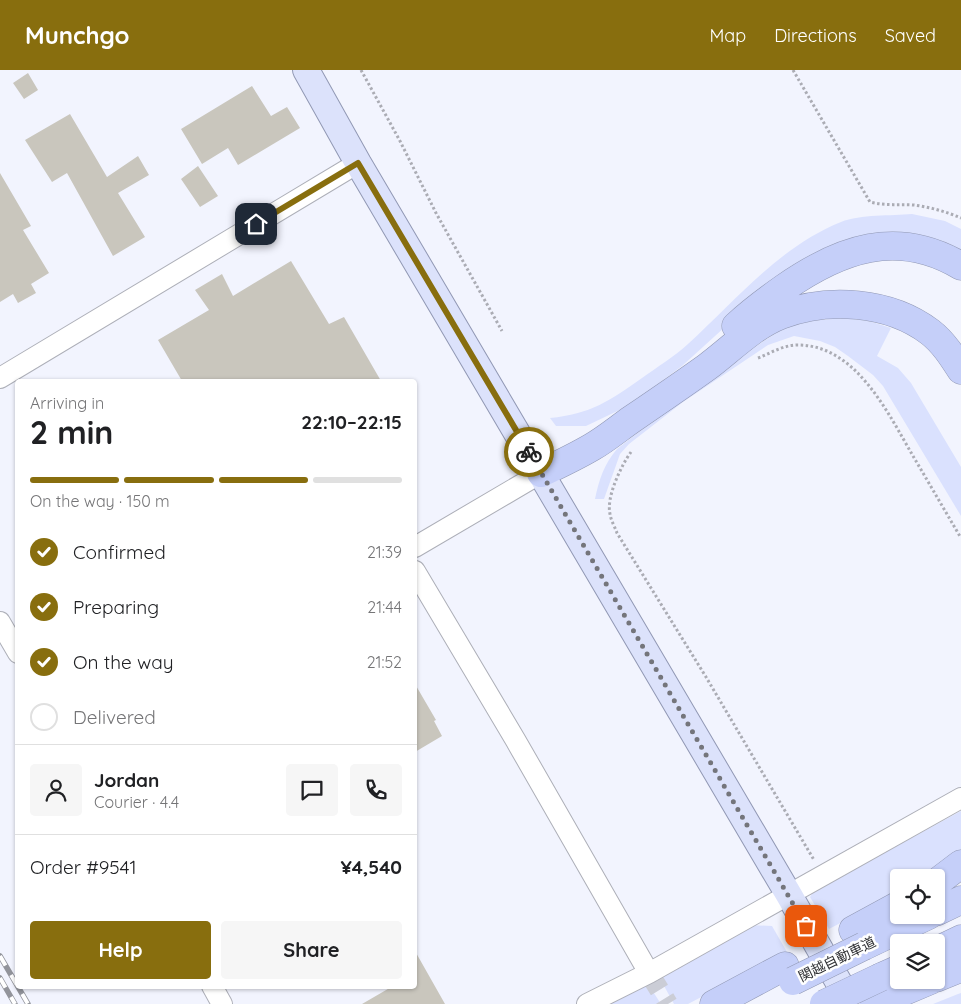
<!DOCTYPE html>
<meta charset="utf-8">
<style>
body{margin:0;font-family:Quicksand,"Noto Sans JP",sans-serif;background:#f6f6f6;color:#202124;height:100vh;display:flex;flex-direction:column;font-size:19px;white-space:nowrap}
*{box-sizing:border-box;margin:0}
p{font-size:16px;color:#757577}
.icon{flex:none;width:28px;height:28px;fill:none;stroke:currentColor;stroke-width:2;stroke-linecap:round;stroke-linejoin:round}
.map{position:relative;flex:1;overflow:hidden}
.side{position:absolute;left:15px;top:309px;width:402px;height:610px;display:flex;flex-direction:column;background:#fff;border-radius:5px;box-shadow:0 1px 4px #0004}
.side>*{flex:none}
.fabs{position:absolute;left:890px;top:799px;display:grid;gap:10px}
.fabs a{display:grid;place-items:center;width:55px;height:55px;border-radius:5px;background:#fff;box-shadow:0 1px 4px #0004;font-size:25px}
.pin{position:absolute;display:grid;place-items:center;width:42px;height:42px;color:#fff;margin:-21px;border-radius:10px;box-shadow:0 2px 8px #0006}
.courier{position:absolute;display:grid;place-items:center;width:50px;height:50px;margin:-25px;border:4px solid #886e0e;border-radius:50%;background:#fff;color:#222;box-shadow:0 1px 6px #0007}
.overview em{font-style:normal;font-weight:800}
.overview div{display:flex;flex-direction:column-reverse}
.overview{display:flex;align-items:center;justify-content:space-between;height:85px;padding:0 15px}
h1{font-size:32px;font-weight:800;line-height:38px}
.bar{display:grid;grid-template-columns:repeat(4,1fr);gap:8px 5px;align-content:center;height:60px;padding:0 15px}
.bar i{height:6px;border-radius:4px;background:#e0e0e0}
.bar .current{background:#886e0e}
.bar p{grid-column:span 4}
.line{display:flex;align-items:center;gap:12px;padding:0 15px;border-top:1px solid #e0e0e0}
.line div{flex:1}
.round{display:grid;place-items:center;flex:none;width:52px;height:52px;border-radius:5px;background:#f6f6f6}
ol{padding:0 15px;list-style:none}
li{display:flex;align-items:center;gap:15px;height:55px}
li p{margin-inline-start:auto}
li .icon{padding:5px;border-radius:50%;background:#886e0e;color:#fff;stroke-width:4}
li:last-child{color:#757577}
li i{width:28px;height:28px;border:2px solid #e0e0e0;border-radius:50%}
.button{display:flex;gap:10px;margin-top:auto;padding:10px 15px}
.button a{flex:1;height:58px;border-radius:5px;background:#886e0e;color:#fff;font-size:20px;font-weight:800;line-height:58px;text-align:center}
.button a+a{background:#f6f6f6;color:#202124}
header{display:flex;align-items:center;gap:30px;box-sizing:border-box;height:70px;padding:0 25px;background:#886e0e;color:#fff}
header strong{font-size:24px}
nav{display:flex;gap:28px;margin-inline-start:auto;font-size:18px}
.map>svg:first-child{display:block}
.green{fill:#dae1fe}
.building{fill:#c9c6bd}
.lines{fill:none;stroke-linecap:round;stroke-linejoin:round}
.minor-tunnel{stroke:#cbcdd6;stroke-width:20;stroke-dasharray:20 10;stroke-linecap:butt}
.minor-casing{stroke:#adafb8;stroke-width:22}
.major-casing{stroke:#9198b4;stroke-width:28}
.highway-casing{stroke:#9198b4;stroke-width:29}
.path{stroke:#abacb4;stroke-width:3;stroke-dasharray:2.5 2.5;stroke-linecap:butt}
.minor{stroke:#fff;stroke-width:20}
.major{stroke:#dce2fb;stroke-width:26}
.highway{stroke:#c5cff9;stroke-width:28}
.rail-casing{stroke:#92949b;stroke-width:5.5}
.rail{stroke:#fff;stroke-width:4;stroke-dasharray:11;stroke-linecap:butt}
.highway-bridge-casing{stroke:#9198b4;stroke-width:29;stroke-linecap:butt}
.highway-bridge{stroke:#c5cff9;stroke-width:28}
.done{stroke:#74757b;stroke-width:5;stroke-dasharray:0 9}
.route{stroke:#886e0e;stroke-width:6}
.labels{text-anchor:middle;stroke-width:5;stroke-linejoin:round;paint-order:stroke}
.street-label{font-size:14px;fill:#303134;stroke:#fff}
</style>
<header>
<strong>Munchgo</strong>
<nav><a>Map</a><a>Directions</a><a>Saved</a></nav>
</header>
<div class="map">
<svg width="961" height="934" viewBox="0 0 961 934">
<rect width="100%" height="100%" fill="#f2f4fe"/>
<path class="green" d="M 912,144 L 945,151 L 961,159 L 961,187 L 936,174 L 769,217 L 682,296 L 630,335 L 586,356 L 556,356 L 550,348 C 591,344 609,331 642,308 C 657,297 674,287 688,274 C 736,230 779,177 841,152 C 861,144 891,146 912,144 Z
M 848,248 L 869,251 L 891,258 L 877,286 L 898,298 L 911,313 L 961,397 L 961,446 L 883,316 L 873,305 L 848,286 L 835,277 L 820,271 L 794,266 L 768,275 L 683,332 L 629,374 L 620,384 L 604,429 L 595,429 C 599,410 604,394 617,379 L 705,310 L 779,261 L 795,254 L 817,250 Z
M 961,741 L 961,782 L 925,807 L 899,808 L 899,822 L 829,859 L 810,827 L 814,821 Z
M 750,855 L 772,856 L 787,882 L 688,934 L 674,934 L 663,914 L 664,902 Z
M 648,914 L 661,934 L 604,934 Z
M 961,923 L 961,934 L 933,934 L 958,924 Z"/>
<path class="building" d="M 28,3 L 38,20 L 24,29 L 13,13 Z
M 252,16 L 271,46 L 287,37 L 300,58 L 238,95 L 228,78 L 202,94 L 181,59 Z
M 70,44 L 107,107 L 138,86 L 149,105 L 118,123 L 145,167 L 113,186 L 67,103 L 52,112 L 25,70 Z
M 198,96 L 218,126 L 200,137 L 181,109 Z
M 0,103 L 31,156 L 23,160 L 49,203 L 31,214 L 36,223 L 18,233 L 13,224 L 0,232 Z
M 291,191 L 329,254 L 344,247 L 381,311 L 182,311 L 158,270 L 209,240 L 195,220 L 222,204 L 233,226 Z
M 415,614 L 436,650 L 434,651 L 442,666 L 415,682 Z
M 415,881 L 445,934 L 362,934 L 393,916 L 415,916 Z"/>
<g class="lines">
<path class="minor-tunnel" d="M 649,903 L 668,934"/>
<g class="minor-casing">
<path id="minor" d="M 0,308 L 358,93
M 415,477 L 541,403
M 415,501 L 516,671 L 649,903
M 0,552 L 18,583
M 212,916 L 222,934
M 587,934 L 649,903 L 961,728"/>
</g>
<g class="major-casing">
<path id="major" d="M 306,0 L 358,93 L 789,825 L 851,934"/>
</g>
<g class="highway-casing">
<path id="highway" d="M 736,256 C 751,242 767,230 784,218 C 840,179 897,158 961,196
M 541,403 C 558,395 575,387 592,377 C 606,369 619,358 632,349 C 657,332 682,315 707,297 C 731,279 753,256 781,245 C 828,227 889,231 930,262 C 943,272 952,286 961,300
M 936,813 L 961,794
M 936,842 L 961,830
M 853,860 L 899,835
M 864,876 L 929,845
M 936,881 L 961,869
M 881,907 L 899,899
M 936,908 L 961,898
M 714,934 L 785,896
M 874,934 L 931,910"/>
</g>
<path class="path" d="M 361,0 L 400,71 L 436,143 L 502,261
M 793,0 L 870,132 C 885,136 899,134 914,135 C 930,137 947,142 961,148
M 758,288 C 771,283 783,275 798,275 C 856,275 888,343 913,386 C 929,413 945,441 961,468
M 631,382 C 621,396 606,427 610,444 C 611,451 615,457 617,463 L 706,607 L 814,790"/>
<use href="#minor" class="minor"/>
<use href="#major" class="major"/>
<use href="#highway" class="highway"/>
<g class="rail-casing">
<path id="rail" d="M 0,886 L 28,934
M 0,908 L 15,934"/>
</g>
<use href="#rail" class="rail"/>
<g class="highway-bridge-casing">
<path id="highway-bridge" d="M 793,911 L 864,876
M 824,934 L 881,907"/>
</g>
<use href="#highway-bridge" class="highway-bridge"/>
</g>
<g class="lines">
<path class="done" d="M 529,382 L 806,856"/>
<path class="route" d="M 256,154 L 358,93 L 529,382"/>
</g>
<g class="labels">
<g class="street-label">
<text transform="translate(837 889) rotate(-26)" y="5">関越自動車道</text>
</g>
</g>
</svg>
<div class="fabs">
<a><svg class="icon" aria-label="locate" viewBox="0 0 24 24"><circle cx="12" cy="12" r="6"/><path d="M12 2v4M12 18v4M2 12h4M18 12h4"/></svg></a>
<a><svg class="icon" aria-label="layers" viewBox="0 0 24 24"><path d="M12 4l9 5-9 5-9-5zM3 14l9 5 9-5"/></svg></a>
</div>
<div class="pin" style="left:806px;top:856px;background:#ea580c"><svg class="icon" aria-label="bag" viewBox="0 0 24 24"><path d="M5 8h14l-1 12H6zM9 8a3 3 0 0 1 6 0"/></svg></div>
<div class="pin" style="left:256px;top:154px;background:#1f2937"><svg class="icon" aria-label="home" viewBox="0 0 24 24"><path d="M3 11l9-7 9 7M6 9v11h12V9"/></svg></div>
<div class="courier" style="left:529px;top:382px"><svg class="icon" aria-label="bike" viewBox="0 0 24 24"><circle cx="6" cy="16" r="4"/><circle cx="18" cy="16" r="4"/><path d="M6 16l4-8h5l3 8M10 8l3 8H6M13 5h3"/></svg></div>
<section class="side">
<div class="overview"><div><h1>2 min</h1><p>Arriving in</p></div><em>22:10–22:15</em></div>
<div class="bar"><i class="current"></i><i class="current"></i><i class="current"></i><i></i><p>On the way · 150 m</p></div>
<ol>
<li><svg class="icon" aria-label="check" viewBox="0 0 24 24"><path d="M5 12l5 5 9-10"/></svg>Confirmed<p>21:39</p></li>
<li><svg class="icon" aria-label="check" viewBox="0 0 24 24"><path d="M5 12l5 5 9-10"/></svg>Preparing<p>21:44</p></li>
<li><svg class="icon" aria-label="check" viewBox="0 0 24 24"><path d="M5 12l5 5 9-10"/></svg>On the way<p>21:52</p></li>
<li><i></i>Delivered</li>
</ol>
<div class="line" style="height:90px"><a class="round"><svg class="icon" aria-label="person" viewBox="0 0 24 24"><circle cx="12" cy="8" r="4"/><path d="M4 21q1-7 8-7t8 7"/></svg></a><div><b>Jordan</b><p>Courier · 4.4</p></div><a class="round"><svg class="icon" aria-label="chat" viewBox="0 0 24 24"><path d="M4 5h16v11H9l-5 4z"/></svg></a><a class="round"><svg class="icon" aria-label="phone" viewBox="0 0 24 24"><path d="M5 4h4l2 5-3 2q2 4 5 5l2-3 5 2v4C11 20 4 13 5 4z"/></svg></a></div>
<div class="line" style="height:65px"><div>Order #9541</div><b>¥4,540</b></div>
<div class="button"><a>Help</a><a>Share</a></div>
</section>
</div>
